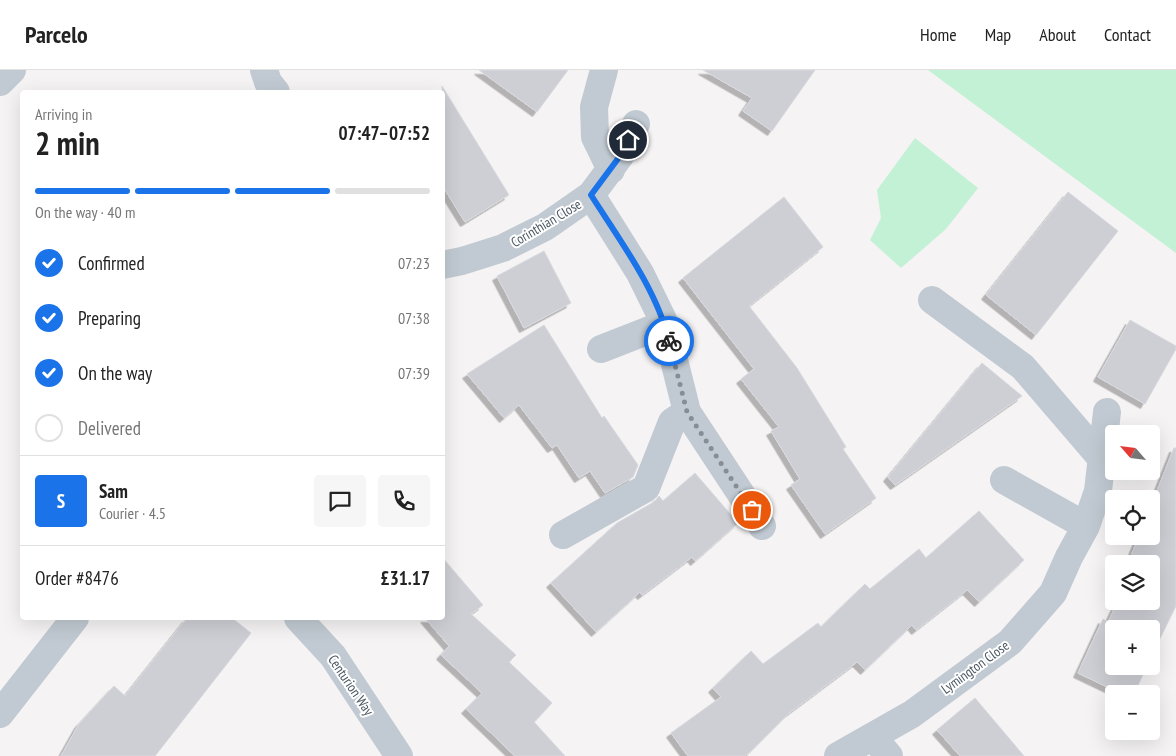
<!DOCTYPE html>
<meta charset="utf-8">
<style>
body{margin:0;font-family:"PT Sans Narrow",sans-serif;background:#f6f6f6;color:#222;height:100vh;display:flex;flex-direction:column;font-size:19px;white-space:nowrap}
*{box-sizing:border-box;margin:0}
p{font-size:16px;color:#767676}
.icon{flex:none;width:28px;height:28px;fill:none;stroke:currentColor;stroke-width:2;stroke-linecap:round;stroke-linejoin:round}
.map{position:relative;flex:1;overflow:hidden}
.side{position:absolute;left:20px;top:20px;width:425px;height:530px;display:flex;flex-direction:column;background:#fff;border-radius:5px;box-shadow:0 5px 20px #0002}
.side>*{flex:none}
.needle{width:32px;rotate:298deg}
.buttons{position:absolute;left:1105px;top:355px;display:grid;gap:10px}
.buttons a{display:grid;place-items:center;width:55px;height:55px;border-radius:5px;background:#fff;box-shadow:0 5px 20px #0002;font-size:25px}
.pin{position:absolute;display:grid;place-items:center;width:42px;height:42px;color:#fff;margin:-21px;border:2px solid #fff;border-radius:50%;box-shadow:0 1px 5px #0007}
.courier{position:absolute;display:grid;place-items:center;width:50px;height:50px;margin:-25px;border:4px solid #1a73e8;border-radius:50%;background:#fff;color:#222;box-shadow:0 1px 6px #0007}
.overview em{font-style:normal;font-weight:600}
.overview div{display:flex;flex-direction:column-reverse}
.overview{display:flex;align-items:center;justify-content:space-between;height:85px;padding:0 15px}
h1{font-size:32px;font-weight:600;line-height:38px}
.bar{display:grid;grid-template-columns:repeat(4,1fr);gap:8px 5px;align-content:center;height:60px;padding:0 15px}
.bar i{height:6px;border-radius:4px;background:#e0e0e0}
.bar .current{background:#1a73e8}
.bar p{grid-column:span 4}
.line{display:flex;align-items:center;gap:12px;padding:0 15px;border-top:1px solid #e0e0e0}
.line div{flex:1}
.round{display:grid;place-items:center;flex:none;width:52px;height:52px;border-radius:5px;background:#f6f6f6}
ol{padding:0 15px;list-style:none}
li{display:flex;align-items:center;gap:15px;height:55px}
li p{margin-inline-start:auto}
li .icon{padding:5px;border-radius:50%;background:#1a73e8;color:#fff;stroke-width:4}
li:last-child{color:#767676}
li i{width:28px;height:28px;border:2px solid #e0e0e0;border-radius:50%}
header{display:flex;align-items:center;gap:30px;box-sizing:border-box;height:70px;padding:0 25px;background:#fff;border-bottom:1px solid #e0e0e0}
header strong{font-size:24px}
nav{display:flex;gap:28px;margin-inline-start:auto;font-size:18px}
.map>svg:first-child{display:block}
.green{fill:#c3f1d5}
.building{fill:#cdcfd5;stroke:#d7d9de;filter:url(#shadow)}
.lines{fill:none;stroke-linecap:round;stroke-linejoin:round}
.minor{stroke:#c1cad2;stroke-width:28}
.done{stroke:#868d94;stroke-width:5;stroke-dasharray:0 9}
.route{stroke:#1a73e8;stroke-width:6}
.labels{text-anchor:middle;stroke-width:4;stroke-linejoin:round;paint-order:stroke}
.street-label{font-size:14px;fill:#4a5661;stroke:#fff}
</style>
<header>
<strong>Parcelo</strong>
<nav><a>Home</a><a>Map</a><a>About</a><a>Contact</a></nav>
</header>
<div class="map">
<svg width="1176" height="686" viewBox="0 0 1176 686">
<defs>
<filter id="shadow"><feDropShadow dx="-4.5" dy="4.5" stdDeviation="0" flood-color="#0004"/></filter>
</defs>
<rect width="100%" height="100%" fill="#f5f3f3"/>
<path class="green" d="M 928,0 L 1176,0 L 1176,183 Z
M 915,68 L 978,118 L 946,159 L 901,198 L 870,170 L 881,148 L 877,120 Z"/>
<path class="building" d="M 479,0 L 568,0 L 537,42 Z
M 703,0 L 815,0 L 772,61 L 743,41 L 752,28 Z
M 442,16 L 509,125 L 465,152 L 442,115 Z
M 1068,122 L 1118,161 L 1036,265 L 986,225 Z
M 784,127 L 823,177 L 749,236 L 797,298 L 846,377 L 843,379 L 876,428 L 825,464 L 791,415 L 800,409 L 771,361 L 779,357 L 741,309 L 754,299 L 683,208 Z
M 544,181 L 571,233 L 524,258 L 497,206 Z
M 1130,250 L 1176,276 L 1176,279 L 1145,334 L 1098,307 Z
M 544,255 L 602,348 L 604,346 L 638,395 L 633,407 L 605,423 L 590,401 L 579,408 L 557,375 L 552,378 L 519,335 L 504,348 L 467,304 Z
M 982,293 L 1022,326 L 895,415 L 888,407 Z
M 1174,378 L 1176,378 L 1176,536 L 1151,587 L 1151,559 L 1114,559 L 1114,596 L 1147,596 L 1134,624 L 1122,624 L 1078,603 L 1103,549 L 1108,552 L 1118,531 L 1151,531 L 1151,494 L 1136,494 L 1139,489 L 1131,486 L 1139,466 L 1151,466 L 1151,436 Z
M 695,403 L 738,453 L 695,491 L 692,487 L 642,525 L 640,522 L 596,562 L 551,513 L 617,453 L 654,432 L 659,426 L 663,431 Z
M 979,441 L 1024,490 L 979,532 L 967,520 L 916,560 L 912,555 L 865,600 L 857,592 L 789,643 L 750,682 L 744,686 L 688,686 L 671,663 L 721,627 L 713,618 L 751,581 L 763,594 L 818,553 L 821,557 L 865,514 L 870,519 L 919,479 L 926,488 Z
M 442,487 L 483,535 L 471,544 L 516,585 L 509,592 L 552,633 L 534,652 L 565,686 L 515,686 L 466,639 L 482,623 L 441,585 L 449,576 L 425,548 L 442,548 Z
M 187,548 L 232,548 L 251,563 L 155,686 L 61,686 L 79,654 L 114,616 L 125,626 Z
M 975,628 L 1024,686 L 960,686 L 937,660 Z"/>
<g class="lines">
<path class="minor" d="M 264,0 L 268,12 L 276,22
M 604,0 L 594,37 L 595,67 L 611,100
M 0,12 L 12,0
M 591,125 L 640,203 L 665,254 L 687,342 L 762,456
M 442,195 L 462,191 L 503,178 L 545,157 L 591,125 L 620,86 L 636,54
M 932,230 L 1023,297 L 1101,388
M 601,279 L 665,254
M 1004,410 L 1086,456
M 563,465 L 646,418 L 672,352 L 687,342
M 298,548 L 333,586 L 399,686
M 0,644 L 75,548
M 873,667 L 889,686
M 838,686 L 912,644 L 1010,572 L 1053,523 L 1069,487 L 1086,456 L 1098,421 L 1107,342"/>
</g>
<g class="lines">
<path class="done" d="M 669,271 L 687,342 L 752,440"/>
<path class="route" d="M 628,70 L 620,86 L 591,125 C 619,169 657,220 669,271"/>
</g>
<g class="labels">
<g class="street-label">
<text transform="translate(546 153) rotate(-31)" y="5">Corinthian Close</text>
<text transform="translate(975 597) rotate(-36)" y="5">Lymington Close</text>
<text transform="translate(351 615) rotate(56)" y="5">Centurion Way</text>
</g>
</g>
</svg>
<div class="buttons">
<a><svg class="needle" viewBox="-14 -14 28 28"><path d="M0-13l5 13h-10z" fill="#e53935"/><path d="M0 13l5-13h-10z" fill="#767676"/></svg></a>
<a><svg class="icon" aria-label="locate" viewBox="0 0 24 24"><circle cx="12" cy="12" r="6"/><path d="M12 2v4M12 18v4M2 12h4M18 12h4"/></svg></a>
<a><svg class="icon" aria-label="layers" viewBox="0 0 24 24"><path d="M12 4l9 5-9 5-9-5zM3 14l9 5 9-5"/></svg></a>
<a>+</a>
<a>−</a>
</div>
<div class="pin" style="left:752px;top:440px;background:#ea580c"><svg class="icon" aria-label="bag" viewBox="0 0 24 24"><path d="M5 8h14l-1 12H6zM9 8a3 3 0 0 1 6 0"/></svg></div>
<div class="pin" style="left:628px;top:70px;background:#1f2937"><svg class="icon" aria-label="home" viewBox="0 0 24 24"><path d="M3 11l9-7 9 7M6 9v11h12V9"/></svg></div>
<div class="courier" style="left:669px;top:271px"><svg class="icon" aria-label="bike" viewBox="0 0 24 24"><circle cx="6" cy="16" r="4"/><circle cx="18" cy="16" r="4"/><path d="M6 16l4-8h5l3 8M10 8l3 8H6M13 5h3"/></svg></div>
<section class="side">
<div class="overview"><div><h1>2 min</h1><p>Arriving in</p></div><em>07:47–07:52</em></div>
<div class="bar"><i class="current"></i><i class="current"></i><i class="current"></i><i></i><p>On the way · 40 m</p></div>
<ol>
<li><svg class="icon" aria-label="check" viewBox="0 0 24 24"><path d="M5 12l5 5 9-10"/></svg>Confirmed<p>07:23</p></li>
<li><svg class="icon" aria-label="check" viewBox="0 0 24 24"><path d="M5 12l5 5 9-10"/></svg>Preparing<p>07:38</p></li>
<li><svg class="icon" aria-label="check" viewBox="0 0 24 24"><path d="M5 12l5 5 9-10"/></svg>On the way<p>07:39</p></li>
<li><i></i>Delivered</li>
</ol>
<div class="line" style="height:90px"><b class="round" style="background:#1a73e8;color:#fff">S</b><div><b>Sam</b><p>Courier · 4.5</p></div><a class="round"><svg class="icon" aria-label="chat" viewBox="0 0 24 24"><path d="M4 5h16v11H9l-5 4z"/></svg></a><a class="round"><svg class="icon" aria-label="phone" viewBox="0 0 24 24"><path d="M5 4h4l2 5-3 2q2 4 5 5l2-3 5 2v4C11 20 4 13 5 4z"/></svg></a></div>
<div class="line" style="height:65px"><div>Order #8476</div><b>£31.17</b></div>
</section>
</div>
